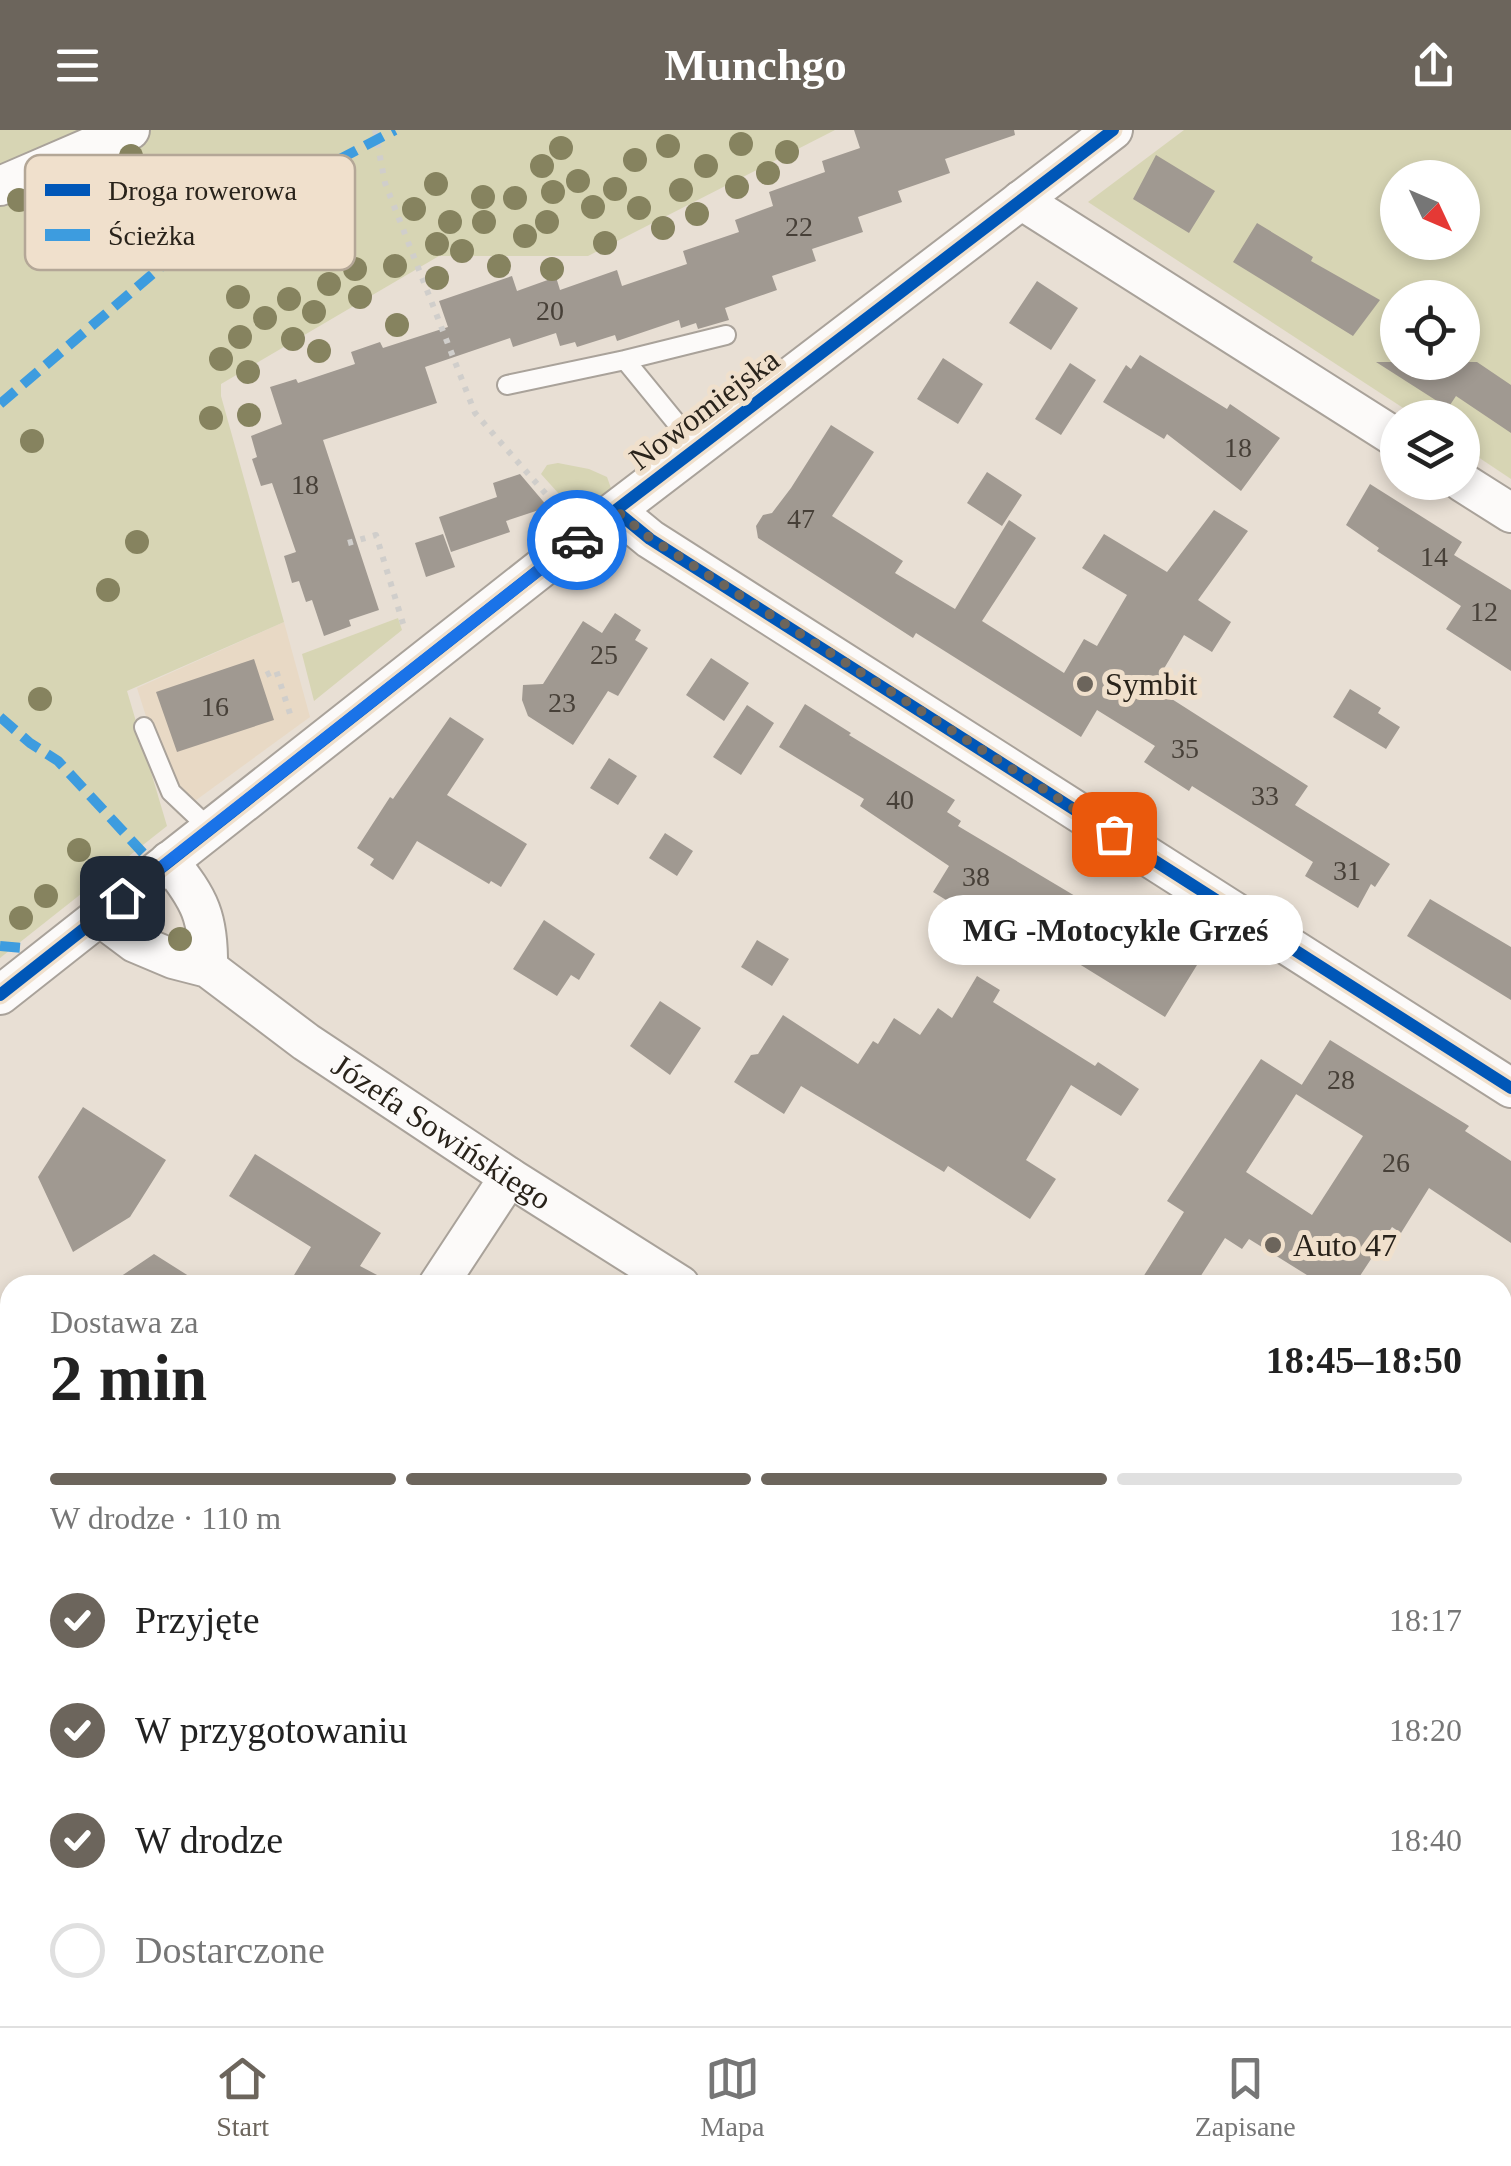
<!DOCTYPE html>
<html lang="pl">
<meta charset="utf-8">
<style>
body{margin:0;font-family:Georgia,serif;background:#f2f2f2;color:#222;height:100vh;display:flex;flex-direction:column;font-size:38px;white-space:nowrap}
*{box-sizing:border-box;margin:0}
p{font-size:32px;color:#767676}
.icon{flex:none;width:55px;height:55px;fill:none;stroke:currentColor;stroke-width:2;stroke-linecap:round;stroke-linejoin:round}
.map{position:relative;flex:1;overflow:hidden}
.sheet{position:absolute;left:0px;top:1145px;width:1512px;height:752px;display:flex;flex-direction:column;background:#fff;border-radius:30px 30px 0 0;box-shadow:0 5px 15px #0003}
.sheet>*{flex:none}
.needle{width:65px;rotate:134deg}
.fabs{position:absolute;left:1380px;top:30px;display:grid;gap:20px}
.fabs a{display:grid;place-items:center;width:100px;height:100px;border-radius:50%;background:#fff;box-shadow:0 5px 15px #0003;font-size:50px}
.pin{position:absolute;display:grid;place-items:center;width:85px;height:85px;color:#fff;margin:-42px;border-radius:20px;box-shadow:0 5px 15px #0006}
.courier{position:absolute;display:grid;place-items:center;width:100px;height:100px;margin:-50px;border:8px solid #1a73e8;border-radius:50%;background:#fff;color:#222;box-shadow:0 2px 12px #0007}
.bubble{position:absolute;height:70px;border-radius:35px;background:#fff;box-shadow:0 5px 15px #0003;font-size:32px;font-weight:700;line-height:70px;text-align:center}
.summary em{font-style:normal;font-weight:700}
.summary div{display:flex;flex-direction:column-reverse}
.summary{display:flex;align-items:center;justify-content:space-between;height:170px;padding:0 50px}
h1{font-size:65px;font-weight:700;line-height:75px}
.bar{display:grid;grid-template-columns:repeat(4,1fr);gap:15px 10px;align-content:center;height:120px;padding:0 50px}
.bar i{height:12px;border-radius:8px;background:#e0e0e0}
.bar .on{background:#6c655c}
.bar p{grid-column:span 4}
ol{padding:0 50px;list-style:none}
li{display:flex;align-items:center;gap:30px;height:110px}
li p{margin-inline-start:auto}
li .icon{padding:10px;border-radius:50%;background:#6c655c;color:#fff;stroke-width:4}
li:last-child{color:#767676}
li i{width:55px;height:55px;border:5px solid #e0e0e0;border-radius:50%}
header{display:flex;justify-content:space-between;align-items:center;height:130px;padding:0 50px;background:#6c655c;color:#fff;font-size:45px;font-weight:700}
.tabs{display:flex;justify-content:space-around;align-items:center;height:140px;border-top:2px solid #e0e0e0;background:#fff;font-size:28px;color:#767676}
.tabs a{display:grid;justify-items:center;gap:5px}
.tabs .on{color:#6c655c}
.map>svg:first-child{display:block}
.built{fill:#e8d9c5}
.education{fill:#dccfc0}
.green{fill:#d7d5b4;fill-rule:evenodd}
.building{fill:#a09991}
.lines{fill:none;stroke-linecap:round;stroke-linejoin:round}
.service-casing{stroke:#a9a29a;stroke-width:22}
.minor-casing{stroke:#a9a29a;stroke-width:42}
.path{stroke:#d0cecb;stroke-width:6;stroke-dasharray:5 8;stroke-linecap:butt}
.service{stroke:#fcfaf9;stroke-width:18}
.minor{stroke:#fcfaf9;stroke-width:38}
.quiet{stroke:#3d9cdf;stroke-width:10;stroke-dasharray:20 10;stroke-linecap:butt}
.cycleway-casing{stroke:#f0e0cc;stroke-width:19}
.cycleway{stroke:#0057b8;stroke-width:12}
.tree{fill:#86835f}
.done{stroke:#6c655c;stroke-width:10;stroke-dasharray:0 18}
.route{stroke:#1a73e8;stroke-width:12}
.poi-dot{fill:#6c655c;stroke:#f0e0cc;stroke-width:4}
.labels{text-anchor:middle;stroke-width:10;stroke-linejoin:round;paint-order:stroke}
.number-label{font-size:28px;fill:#474038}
.street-label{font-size:32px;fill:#29231b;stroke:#f0e0cc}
.poi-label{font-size:32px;fill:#29231b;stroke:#f0e0cc;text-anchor:start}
.key{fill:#f0e0cc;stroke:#b4a797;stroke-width:2.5}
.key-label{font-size:28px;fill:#29231b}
</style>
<header><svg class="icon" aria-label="menu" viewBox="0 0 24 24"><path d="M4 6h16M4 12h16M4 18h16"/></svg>Munchgo<svg class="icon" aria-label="share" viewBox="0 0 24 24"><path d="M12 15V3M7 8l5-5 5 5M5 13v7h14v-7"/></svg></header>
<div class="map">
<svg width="1511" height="1896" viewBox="0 0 1511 1896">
<rect width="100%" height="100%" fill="#e8dfd4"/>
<path class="built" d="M 284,492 L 310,587 L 177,684 L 137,558 Z"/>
<path class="education" d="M 1503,1879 L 1511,1884 L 1511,1896 L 1356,1896 L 1362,1888 L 1502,1888 Z"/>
<path class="green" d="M 0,0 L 835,0 L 588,126 L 439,126 L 221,254 L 221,266 L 284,492 L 127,561 L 167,696 L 0,828 Z
M 1184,0 L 1511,0 L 1511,349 L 1463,317 L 1462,288 L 1417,287 L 1088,72 ZM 1398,48 L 1462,48 L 1462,112 L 1398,112 ZM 1398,168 L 1462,168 L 1462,232 L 1398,232 Z
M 558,333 L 589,339 L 607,347 L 612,361 L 582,386 L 578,385 L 541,344 L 547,335 Z
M 398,488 L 402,500 L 314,571 L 302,524 Z
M 1502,1654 L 1511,1656 L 1511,1882 L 1502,1877 Z"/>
<path class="building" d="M 854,0 L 1014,0 L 1015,5 L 945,29 L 950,43 L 898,61 L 902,72 L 858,87 L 863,102 L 812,119 L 816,131 L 772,146 L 777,160 L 725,178 L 729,190 L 698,199 L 696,193 L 681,198 L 679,190 L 617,211 L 615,205 L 577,217 L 575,212 L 560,216 L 556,203 L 513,217 L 510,208 L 425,237 L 437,273 L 323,310 L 379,480 L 349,490 L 351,496 L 324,506 L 312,470 L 306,472 L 299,451 L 292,453 L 284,426 L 296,422 L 272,353 L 261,356 L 252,329 L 257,327 L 251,306 L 282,294 L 270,257 L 296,249 L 298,253 L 355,234 L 351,222 L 380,212 L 383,218 L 448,197 L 439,171 L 512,146 L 517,161 L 556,147 L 560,160 L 617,140 L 622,156 L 687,134 L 683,121 L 739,102 L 735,90 L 773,76 L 769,62 L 825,42 L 822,31 L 860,18 Z
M 1156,25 L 1215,61 L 1189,103 L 1133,69 Z
M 1257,93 L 1313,127 L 1311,131 L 1380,170 L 1353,206 L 1233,132 Z
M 1037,151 L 1078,178 L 1051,220 L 1009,193 Z
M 1140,225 L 1227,279 L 1230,274 L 1280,308 L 1241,361 L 1167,304 L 1164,309 L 1103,272 L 1126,235 L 1131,239 Z
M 943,228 L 983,254 L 958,294 L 917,269 Z
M 1376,232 L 1477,232 L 1511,255 L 1511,303 L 1456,266 L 1448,278 Z
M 1070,233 L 1096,250 L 1061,305 L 1035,289 Z
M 831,295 L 874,322 L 832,386 L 903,431 L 895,443 L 955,479 L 1009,390 L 1036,408 L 982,491 L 1064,543 L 1084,509 L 1097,516 L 1127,465 L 1082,438 L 1104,404 L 1167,442 L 1214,380 L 1248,401 L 1198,470 L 1231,492 L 1212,522 L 1184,505 L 1153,557 L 1308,656 L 1295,675 L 1390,734 L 1375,757 L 1371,754 L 1358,778 L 1305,746 L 1313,732 L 1192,656 L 1189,661 L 1144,632 L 1155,616 L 1097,580 L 1081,607 L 916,503 L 913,508 L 758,408 L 756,396 L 763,385 L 772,383 L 791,358 Z
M 987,342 L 1022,365 L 1002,396 L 967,373 Z
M 520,344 L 548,377 L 506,391 L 510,402 L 451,422 L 439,387 L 497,367 L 493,353 Z
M 1370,354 L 1462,412 L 1454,425 L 1511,460 L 1511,541 L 1446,499 L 1461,476 L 1377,421 L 1379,418 L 1346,395 Z
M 443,404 L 455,437 L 426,447 L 415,413 Z
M 615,483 L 641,500 L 635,510 L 648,518 L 618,566 L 608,561 L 573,615 L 528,586 L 522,570 L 523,555 L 543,554 L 583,491 L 602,503 Z
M 711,528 L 749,553 L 724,591 L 686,565 Z
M 254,529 L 274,590 L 177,622 L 156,562 Z
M 1350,559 L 1381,578 L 1378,583 L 1400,597 L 1386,619 L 1333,587 Z
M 805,574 L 851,603 L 849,605 L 955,670 L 947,682 L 961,691 L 958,696 L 1107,785 L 1082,825 L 1164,798 L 1172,820 L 1197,835 L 1165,887 L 987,777 L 979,790 L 933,762 L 949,736 L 860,676 L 864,669 L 779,617 Z
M 747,575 L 774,593 L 741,645 L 713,627 Z
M 450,587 L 484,609 L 447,665 L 527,714 L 501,757 L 491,751 L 489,754 L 417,711 L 393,750 L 370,735 L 374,729 L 357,718 L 390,667 L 393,669 Z
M 609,628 L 637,646 L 618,675 L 590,658 Z
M 665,703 L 693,721 L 677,746 L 649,728 Z
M 1430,769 L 1511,817 L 1511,870 L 1407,806 Z
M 544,790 L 595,824 L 579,850 L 571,845 L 557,866 L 513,839 Z
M 757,810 L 789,829 L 772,856 L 741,837 Z
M 977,846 L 1000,860 L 993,872 L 1095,936 L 1098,932 L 1139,959 L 1121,986 L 1071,955 L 1026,1030 L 1056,1049 L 1030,1089 L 948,1036 L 944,1042 L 801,956 L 784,984 L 734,952 L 751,925 L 758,924 L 783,885 L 858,934 L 873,911 L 878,914 L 894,888 L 920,905 L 938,878 L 952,888 Z
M 660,871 L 701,898 L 670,945 L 630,916 Z
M 1330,910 L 1469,996 L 1465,1001 L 1511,1031 L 1511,1113 L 1429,1058 L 1401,1103 L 1392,1097 L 1354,1155 L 1323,1155 L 1249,1109 L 1242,1119 L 1225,1108 L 1195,1155 L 1138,1155 L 1184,1082 L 1167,1071 L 1261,929 L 1302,955 L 1246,1042 L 1312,1085 L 1363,1006 L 1296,964 Z
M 83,977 L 166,1030 L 130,1087 L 73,1122 L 38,1047 Z
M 255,1024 L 381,1103 L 360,1136 L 396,1155 L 288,1155 L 311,1117 L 229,1066 Z
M 154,1124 L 203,1155 L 108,1155 Z"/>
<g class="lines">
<g class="service-casing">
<path id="service" d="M 625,230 L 726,205
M 507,255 L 625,230 L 697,318
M 144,597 L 171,662 L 209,698"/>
</g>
<g class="minor-casing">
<g id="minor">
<path d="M 0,56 L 130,0"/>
<path d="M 1021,70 L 1398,309"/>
<path d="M 1462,352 L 1511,383"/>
<path d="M 616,381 L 650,409 L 1511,958"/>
<path d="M 169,731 C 200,770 209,787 208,838"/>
<path id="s1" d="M 99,786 L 135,813 L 173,829 L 208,838 L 306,912 L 509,1047 L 680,1155"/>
<path d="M 0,865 L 582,406 L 1113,0"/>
<path d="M 438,1155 L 509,1047"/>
<path d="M 1502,1533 L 1511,1519"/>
<path d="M 0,1593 L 10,1588"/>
<path d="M 1502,1627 L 1511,1632"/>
<path d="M 813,1888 L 826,1896"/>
<path d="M 409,1896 L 414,1888"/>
<path d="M 1271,1896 L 1277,1888"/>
</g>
</g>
<path class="path" d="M 375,0 L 385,53 L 475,283 L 559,379
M 348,413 L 376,405 L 405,500
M 266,545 L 276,540 L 292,590
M 1502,1450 L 1511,1437
M 1222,1896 L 1228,1888"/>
<use href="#service" class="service"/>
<use href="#minor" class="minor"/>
<path class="quiet" d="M 0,274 L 203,101 L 395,0
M 0,587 L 30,613 L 58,631 L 143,723
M 0,816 L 24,818
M 1502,1783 L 1511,1788"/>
<g class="cycleway-casing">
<path id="cycleway" d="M 616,381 L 650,409 L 1511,958
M 0,865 L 582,406 L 1113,0"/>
</g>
<use href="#cycleway" class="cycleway"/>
</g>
<g class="tree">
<circle cx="741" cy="14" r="12"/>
<circle cx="668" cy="16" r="12"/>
<circle cx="561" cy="18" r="12"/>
<circle cx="787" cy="22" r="12"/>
<circle cx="131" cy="26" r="12"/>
<circle cx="635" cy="30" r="12"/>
<circle cx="542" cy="36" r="12"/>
<circle cx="706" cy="36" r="12"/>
<circle cx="768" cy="43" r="12"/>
<circle cx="578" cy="51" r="12"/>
<circle cx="436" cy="54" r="12"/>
<circle cx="737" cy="57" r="12"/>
<circle cx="615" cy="59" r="12"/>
<circle cx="681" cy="60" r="12"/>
<circle cx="553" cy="62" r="12"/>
<circle cx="483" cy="67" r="12"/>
<circle cx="515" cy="68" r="12"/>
<circle cx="19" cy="70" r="12"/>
<circle cx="593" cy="77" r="12"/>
<circle cx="639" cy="78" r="12"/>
<circle cx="414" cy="79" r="12"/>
<circle cx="697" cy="84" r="12"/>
<circle cx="450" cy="92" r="12"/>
<circle cx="484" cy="92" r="12"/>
<circle cx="547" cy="92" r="12"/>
<circle cx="663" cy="98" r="12"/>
<circle cx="525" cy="106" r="12"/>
<circle cx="605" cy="113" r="12"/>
<circle cx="437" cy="114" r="12"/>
<circle cx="462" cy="121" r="12"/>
<circle cx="395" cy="136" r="12"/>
<circle cx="499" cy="136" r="12"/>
<circle cx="355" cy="139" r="12"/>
<circle cx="552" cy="139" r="12"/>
<circle cx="437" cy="148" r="12"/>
<circle cx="329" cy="154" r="12"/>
<circle cx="238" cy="167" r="12"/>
<circle cx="360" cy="167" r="12"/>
<circle cx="289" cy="169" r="12"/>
<circle cx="314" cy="182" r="12"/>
<circle cx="265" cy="188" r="12"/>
<circle cx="397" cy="195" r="12"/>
<circle cx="240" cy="207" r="12"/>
<circle cx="293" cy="209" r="12"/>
<circle cx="319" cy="221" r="12"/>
<circle cx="221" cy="229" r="12"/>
<circle cx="248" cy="242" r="12"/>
<circle cx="249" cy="285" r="12"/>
<circle cx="211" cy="288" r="12"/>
<circle cx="32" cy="311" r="12"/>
<circle cx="137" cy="412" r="12"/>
<circle cx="108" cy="460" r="12"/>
<circle cx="40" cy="569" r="12"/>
<circle cx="79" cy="720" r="12"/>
<circle cx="46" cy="766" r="12"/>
<circle cx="21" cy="788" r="12"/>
<circle cx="180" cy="809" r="12"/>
</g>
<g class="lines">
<path class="done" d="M 577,410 L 616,381 L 650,408 L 1114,704"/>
<path class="route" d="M 122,768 L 577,410"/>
</g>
<g class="poi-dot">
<circle cx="1085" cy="554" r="10"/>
<circle cx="1273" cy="1115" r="10"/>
</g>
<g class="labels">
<g class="number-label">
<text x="799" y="106">22</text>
<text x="550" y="190">20</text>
<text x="1238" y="327">18</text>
<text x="305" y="364">18</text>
<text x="801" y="398">47</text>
<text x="1434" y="436">14</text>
<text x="1484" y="491">12</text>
<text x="604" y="534">25</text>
<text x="562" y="582">23</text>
<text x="215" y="586">16</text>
<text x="1185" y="628">35</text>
<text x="1265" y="675">33</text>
<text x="900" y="679">40</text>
<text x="1347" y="750">31</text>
<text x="976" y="756">38</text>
<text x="1341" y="959">28</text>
<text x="1396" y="1042">26</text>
</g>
<g class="street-label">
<text transform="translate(704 279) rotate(-37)" y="11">Nowomiejska</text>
<text dy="11" stroke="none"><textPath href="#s1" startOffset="408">Józefa Sowińskiego</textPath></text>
</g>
<g class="poi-label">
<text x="1105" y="565">Symbit</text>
<text x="1293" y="1126">Auto 47</text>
</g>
</g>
<rect x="25" y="25" width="330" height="115" rx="15" class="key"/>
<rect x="45" y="54" width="45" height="12" fill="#0057b8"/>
<rect x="45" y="99" width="45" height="12" fill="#3d9cdf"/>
<g class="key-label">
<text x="108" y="70">Droga rowerowa</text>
<text x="108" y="115">Ścieżka</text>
</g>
</svg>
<div class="fabs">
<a><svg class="needle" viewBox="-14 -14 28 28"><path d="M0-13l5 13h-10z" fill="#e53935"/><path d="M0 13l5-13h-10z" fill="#767676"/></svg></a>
<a><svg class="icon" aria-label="locate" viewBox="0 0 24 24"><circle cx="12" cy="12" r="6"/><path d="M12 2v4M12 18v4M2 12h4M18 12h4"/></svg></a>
<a><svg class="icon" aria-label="layers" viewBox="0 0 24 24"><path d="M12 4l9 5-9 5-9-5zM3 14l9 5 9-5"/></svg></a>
</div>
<div class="pin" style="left:1114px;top:704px;background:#ea580c"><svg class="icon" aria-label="bag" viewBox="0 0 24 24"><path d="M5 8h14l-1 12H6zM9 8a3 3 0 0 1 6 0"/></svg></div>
<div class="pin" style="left:122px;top:768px;background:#1f2937"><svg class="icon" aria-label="home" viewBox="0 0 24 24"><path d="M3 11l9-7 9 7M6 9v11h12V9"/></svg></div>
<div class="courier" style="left:577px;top:410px"><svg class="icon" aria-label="car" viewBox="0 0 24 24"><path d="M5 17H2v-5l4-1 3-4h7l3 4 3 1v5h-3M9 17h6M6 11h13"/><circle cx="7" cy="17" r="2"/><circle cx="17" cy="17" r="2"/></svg></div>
<div class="bubble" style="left:928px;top:765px;width:375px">MG -Motocykle Grześ</div>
<section class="sheet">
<div class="summary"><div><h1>2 min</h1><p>Dostawa za</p></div><em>18:45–18:50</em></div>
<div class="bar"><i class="on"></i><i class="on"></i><i class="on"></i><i></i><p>W drodze · 110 m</p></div>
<ol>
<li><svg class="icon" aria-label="check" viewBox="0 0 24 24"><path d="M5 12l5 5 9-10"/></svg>Przyjęte<p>18:17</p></li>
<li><svg class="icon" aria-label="check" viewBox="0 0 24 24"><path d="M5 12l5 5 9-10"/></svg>W przygotowaniu<p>18:20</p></li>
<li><svg class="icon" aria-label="check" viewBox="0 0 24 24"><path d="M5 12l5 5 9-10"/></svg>W drodze<p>18:40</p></li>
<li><i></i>Dostarczone</li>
</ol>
</section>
</div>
<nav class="tabs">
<a class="on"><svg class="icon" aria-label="home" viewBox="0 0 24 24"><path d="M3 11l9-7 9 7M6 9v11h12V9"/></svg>Start</a>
<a><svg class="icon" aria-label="map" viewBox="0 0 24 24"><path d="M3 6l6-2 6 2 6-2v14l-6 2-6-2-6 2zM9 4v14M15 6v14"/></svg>Mapa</a>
<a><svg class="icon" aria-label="saved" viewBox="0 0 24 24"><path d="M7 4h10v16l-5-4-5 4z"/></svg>Zapisane</a>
</nav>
